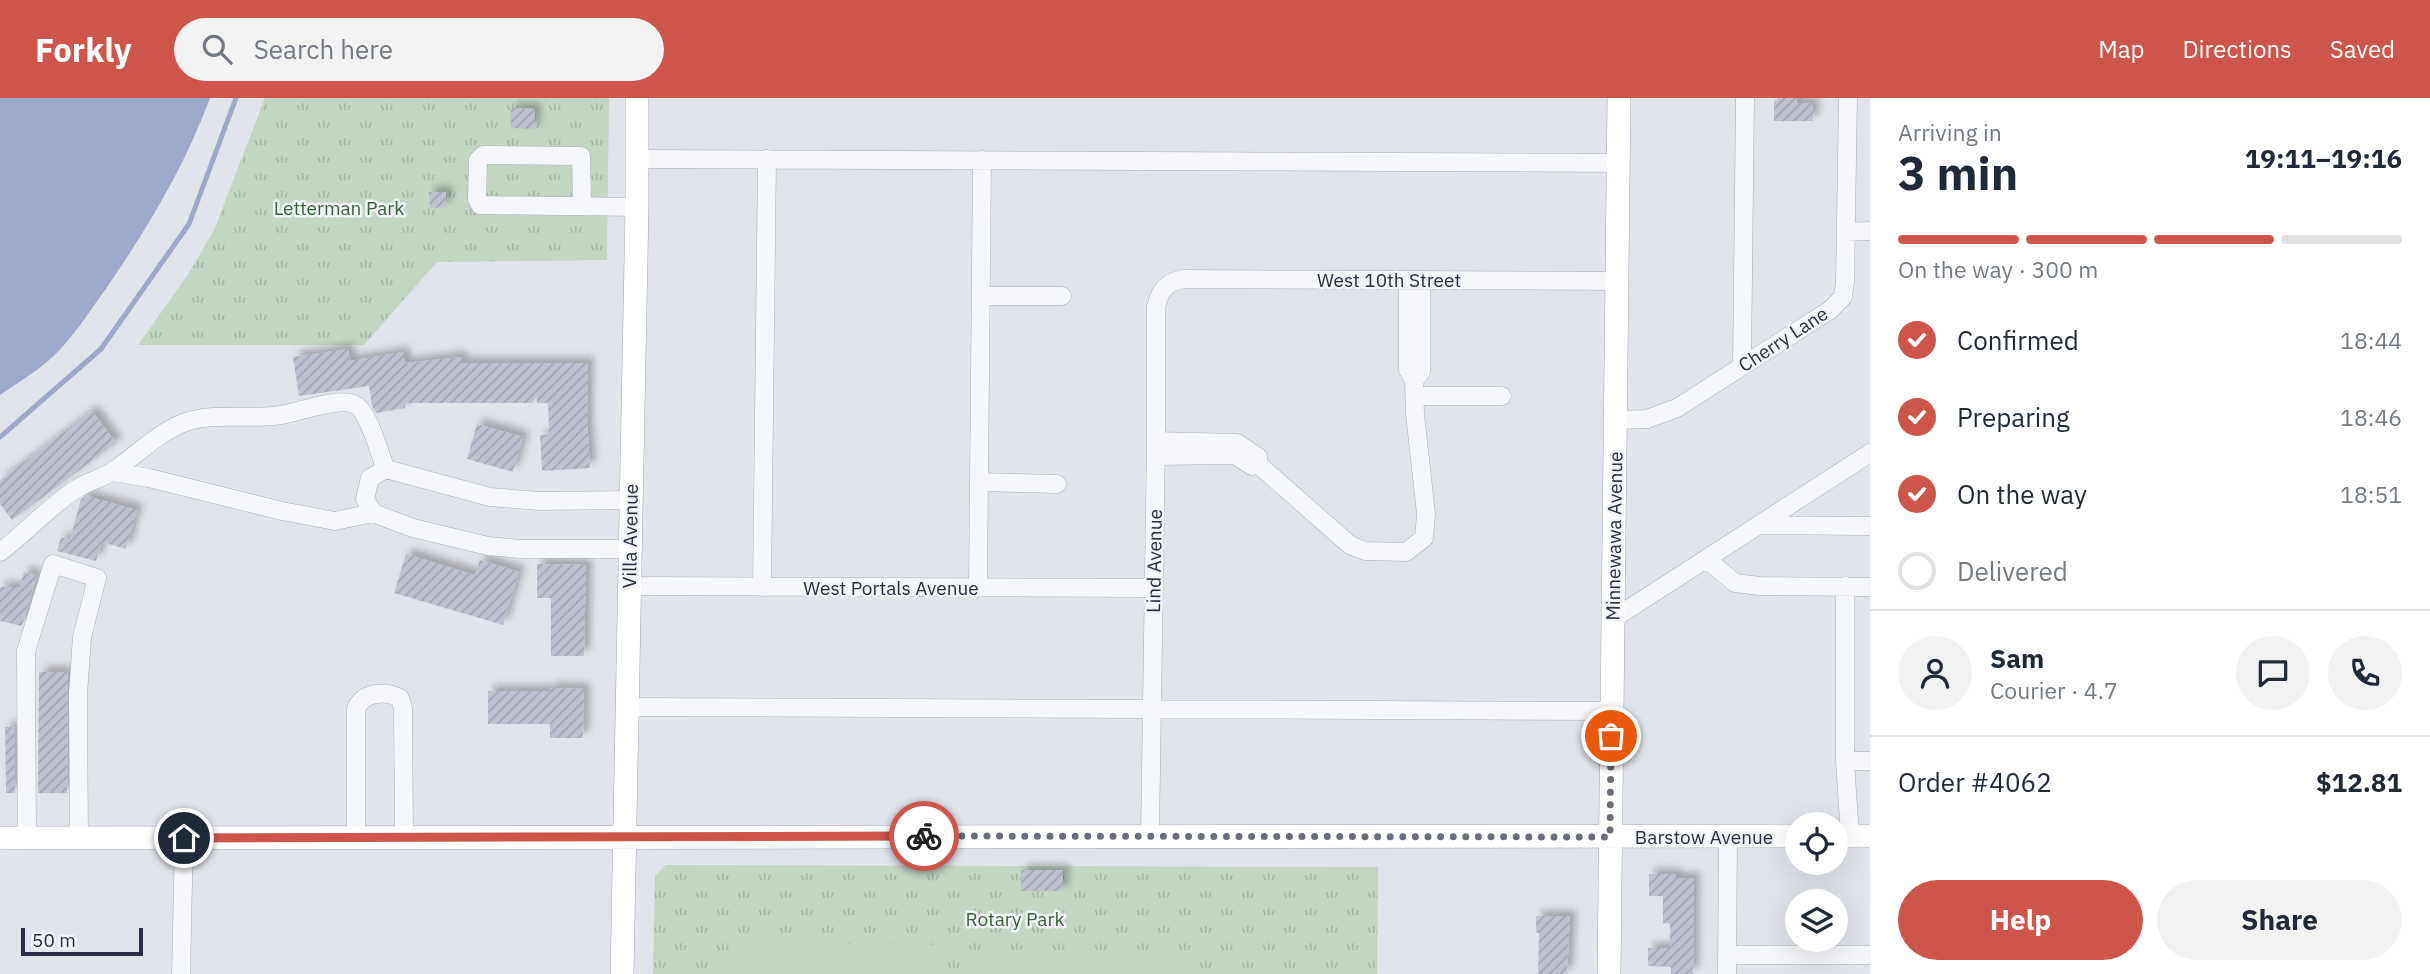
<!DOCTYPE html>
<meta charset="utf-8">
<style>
body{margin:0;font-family:"IBM Plex Sans",sans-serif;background:#f2f2f3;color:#1f2937;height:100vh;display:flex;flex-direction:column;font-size:26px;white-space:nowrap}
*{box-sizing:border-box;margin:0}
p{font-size:23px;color:#747a83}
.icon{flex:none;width:38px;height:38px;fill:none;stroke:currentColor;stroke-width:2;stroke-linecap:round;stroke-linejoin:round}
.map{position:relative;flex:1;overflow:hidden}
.panel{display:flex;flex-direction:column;background:#fff;width:560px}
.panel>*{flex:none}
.controls{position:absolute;left:1785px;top:714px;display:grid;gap:14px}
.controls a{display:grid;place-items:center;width:63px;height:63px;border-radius:50%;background:#fff;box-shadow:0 7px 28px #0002;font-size:35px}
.scale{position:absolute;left:21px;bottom:18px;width:122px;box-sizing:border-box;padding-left:7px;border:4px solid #2a2d43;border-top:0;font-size:19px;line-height:24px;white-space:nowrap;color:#2a2d43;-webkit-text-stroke:5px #f2f3f8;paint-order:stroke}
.pin{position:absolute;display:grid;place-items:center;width:60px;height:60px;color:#fff;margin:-30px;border:4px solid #fff;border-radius:50%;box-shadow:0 2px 7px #0007}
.courier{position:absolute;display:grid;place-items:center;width:70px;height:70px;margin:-35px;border:5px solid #ce5549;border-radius:50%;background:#fff;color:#222;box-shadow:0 2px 9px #0007}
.summary em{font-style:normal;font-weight:800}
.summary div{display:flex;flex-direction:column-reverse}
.summary{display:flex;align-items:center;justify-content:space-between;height:119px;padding:0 28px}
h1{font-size:46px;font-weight:800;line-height:52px}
.bar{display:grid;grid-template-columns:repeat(4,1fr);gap:10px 7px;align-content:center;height:84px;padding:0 28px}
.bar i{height:9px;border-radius:5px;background:#e0e1e3}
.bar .current{background:#ce5549}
.bar p{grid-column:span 4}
.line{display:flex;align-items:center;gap:18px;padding:0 28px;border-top:2px solid #e0e1e3}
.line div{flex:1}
.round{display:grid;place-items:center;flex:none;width:74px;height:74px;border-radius:37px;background:#f2f2f3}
ol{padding:0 28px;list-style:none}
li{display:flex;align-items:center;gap:21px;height:77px}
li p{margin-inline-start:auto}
li .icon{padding:7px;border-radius:50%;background:#ce5549;color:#fff;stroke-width:4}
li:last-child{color:#747a83}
li i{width:38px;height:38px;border:4px solid #e0e1e3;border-radius:50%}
.action{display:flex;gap:14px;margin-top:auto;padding:14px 28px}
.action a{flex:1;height:80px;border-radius:42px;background:#ce5549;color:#fff;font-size:28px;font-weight:800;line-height:80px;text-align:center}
.action a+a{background:#f2f2f3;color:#1f2937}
header{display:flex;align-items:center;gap:42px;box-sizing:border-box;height:98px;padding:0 35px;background:#ce5549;color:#fff}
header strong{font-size:33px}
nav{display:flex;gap:38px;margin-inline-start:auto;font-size:24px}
.search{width:490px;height:63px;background:#f2f2f3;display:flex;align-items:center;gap:18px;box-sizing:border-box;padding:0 24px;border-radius:38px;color:#747a83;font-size:26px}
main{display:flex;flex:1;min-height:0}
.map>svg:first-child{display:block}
.grass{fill:url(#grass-tufts)}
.pitch{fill:#c4d5c4}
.water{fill:#9ea8ca}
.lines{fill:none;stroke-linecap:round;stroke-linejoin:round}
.stream{stroke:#9ea8ca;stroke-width:5}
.building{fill:url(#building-hatch);filter:url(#shadow)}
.minor-casing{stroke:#abadb9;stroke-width:19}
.major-casing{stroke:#a2a5b6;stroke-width:24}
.minor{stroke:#f5f6f9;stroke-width:18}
.major{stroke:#fff;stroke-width:23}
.done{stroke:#6a6d7e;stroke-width:7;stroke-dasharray:0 12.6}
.route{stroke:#ce5549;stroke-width:9}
.labels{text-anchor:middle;stroke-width:5;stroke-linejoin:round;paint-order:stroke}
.park-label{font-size:19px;fill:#385f3a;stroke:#f2f3f8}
.street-label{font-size:19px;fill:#2a2d43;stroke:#f2f3f8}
</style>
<header>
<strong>Forkly</strong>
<div class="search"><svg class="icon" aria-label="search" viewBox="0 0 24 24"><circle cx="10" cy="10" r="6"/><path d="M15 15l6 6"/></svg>Search here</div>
<nav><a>Map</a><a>Directions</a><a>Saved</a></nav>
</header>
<main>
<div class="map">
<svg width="1870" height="876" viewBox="0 0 1870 876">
<defs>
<pattern id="grass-tufts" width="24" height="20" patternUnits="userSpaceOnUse" patternTransform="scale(1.75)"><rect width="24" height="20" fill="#c4d5c4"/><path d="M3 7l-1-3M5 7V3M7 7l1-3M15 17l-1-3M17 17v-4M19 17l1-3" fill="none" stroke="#a9b7aa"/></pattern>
<pattern id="building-hatch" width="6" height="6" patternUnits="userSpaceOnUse" patternTransform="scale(1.75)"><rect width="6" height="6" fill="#c0c1ce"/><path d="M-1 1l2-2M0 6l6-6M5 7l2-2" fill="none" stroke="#a5a6b2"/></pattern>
<filter id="shadow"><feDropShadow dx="6" dy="-6" stdDeviation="3.5" flood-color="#0004"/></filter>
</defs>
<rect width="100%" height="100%" fill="#e2e4eb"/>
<path class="grass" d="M 265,0 L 609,0 L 607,162 L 437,164 L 364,247 L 138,247 L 189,175 L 214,132 Z
M 666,767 L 1378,769 L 1377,876 L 653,876 L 655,778 Z"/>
<path class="pitch" d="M 740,845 L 946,847 L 945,876 L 729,876 L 730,856 Z
M 966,852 L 1182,853 L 1195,865 L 1195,876 L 966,876 Z"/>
<path class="water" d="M 0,0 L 210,0 C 184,70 147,131 105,192 C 87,217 71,243 48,263 C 33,276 16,286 0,297 Z"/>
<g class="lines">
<path class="stream" d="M 0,339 L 101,251 L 189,126 L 236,0"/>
</g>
<path class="building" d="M 1777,0 L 1797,0 L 1797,5 L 1813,5 L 1813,23 L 1774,23 L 1774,3 L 1777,3 Z
M 511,10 L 535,11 L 535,31 L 511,30 Z
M 429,94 L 446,94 L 446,109 L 430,110 Z
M 348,251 L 350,263 L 403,254 L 405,265 L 461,259 L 462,265 L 588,265 L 587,321 L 590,370 L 542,373 L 540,337 L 549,337 L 548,305 L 537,305 L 536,294 L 533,305 L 406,305 L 405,310 L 376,315 L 372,308 L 369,288 L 299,298 L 293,259 Z
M 92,313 L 116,345 L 12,422 L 0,406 L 0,382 Z
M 477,326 L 523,339 L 513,374 L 467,361 Z
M 86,398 L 137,412 L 126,451 L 102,444 L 96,463 L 57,453 L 61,439 L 70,442 L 81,401 Z
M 406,456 L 475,477 L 480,462 L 519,474 L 503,527 L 394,495 Z
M 537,466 L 586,467 L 584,558 L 551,558 L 551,500 L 537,500 Z
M 24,474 L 37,477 L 22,528 L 0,523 L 0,489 L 20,489 Z
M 39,574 L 68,574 L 67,695 L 38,695 Z
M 550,590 L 584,591 L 583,640 L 550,640 L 550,626 L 488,626 L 488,593 L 550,593 Z
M 5,629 L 15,629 L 15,695 L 6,695 Z
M 1021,772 L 1063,772 L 1063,793 L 1021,793 Z
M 1649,776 L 1676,776 L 1676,780 L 1694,780 L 1693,876 L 1671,876 L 1671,869 L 1648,868 L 1648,850 L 1670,850 L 1670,826 L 1663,825 L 1663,798 L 1649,798 Z
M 1536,818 L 1570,818 L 1567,876 L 1538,876 L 1539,835 L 1536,835 Z"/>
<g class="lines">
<g class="minor-casing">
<path id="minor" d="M 637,61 L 1619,65
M 582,108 L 581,58 L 483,57 L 478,62 L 477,101 L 480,107 L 637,109
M 1846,134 L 1870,133
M 981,198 L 1062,198
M 1742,268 L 1745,0
M 1414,283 L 1421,274 L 1421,182
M 1415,298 L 1502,298
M 1616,322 L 1647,321 L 1677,310 L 1830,212 L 1843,199 L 1845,184 L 1848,0
M 1156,343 L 1237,345 L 1258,359 L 1259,367 L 1350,447 L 1365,453 L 1406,454 L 1424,440 L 1426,416 L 1415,316 L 1414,283 L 1408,272 L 1408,183
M 1156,358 L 1235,357 L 1252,368
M 113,374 L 149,380 L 282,413 L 335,423 L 373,415
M 979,384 L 1057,386
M 1759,427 L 1870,428
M 629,451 L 520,451 L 488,448 L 413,430 L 373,415 L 365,401 L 370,380 L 386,371 L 490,399 L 539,403 L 631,402
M 0,454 C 27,434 50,407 78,390 C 90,382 105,380 116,371 C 139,355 160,333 186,324 C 216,314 250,322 281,317 C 299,314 339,299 354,306 C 369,312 379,356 386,371
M 1706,461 L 1870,355
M 629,488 L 1154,490
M 1845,488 L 1845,663 L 1850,738
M 762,489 L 767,61
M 978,490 L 982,62
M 1613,521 L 1706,461 L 1735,485 L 1760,488 L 1870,489
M 627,609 L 1612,613
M 1845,663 L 1870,663
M 356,738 L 356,611 C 363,594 385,592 400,600 L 403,610 L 404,738
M 1150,738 L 1156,343 L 1156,209 C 1160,192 1166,184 1184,181 L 1617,183
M 27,740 L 26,553 L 53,466 L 97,480 L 82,539 L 78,596 L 79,740
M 1727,857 L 1870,857
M 181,876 L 184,740
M 1727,876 L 1728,738"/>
</g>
<g class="major-casing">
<path id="major" d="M 1836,738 L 1870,738
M 0,740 L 1797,738
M 622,876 L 637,109 L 637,0
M 1609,876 L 1619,0"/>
</g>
<use href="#minor" class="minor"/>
<use href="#major" class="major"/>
</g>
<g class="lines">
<path class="done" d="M 924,738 L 1610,739 L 1611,638"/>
<path class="route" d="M 184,740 L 924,738"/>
</g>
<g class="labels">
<g class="park-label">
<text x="339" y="117">Letterman Park</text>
<text x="1015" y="828">Rotary Park</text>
</g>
<g class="street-label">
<text x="1389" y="189">West 10th Street</text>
<text transform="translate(1783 241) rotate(-33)" y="7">Cherry Lane</text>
<text transform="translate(630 438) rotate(-89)" y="7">Villa Avenue</text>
<text transform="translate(1614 438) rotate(-89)" y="7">Minnewawa Avenue</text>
<text transform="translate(1154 463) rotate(-89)" y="7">Lind Avenue</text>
<text x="891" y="497">West Portals Avenue</text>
<text x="1704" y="746">Barstow Avenue</text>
</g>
</g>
</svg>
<div class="controls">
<a><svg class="icon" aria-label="locate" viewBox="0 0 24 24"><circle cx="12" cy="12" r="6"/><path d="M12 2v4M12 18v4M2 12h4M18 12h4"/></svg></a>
<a><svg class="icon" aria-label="layers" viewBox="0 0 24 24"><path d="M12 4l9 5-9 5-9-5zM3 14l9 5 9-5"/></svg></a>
</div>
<div class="scale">50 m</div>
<div class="pin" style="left:1611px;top:638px;background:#ea580c"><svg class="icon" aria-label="bag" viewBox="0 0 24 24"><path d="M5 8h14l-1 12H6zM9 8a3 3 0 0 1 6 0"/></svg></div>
<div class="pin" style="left:184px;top:740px;background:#1f2937"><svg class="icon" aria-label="home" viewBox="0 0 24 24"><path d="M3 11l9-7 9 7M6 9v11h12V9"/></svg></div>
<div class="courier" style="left:924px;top:738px"><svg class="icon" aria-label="bike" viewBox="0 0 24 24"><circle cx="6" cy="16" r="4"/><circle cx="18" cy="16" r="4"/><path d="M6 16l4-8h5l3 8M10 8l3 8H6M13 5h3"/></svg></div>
</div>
<section class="panel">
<div class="summary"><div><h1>3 min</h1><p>Arriving in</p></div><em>19:11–19:16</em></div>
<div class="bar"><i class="current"></i><i class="current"></i><i class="current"></i><i></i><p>On the way · 300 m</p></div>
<ol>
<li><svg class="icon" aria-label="check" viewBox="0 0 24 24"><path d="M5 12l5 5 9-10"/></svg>Confirmed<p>18:44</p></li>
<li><svg class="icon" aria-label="check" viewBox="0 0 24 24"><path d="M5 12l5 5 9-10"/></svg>Preparing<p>18:46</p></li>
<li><svg class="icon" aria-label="check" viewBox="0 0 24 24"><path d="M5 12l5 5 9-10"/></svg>On the way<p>18:51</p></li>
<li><i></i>Delivered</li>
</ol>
<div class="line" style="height:126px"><a class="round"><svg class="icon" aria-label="person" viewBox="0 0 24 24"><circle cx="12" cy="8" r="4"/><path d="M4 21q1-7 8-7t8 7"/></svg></a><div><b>Sam</b><p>Courier · 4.7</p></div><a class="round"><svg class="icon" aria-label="chat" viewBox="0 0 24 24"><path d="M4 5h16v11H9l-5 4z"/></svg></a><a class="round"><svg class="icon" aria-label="phone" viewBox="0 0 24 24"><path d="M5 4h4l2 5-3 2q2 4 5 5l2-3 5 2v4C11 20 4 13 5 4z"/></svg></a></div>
<div class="line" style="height:91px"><div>Order #4062</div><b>$12.81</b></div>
<div class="action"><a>Help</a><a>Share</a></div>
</section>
</main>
